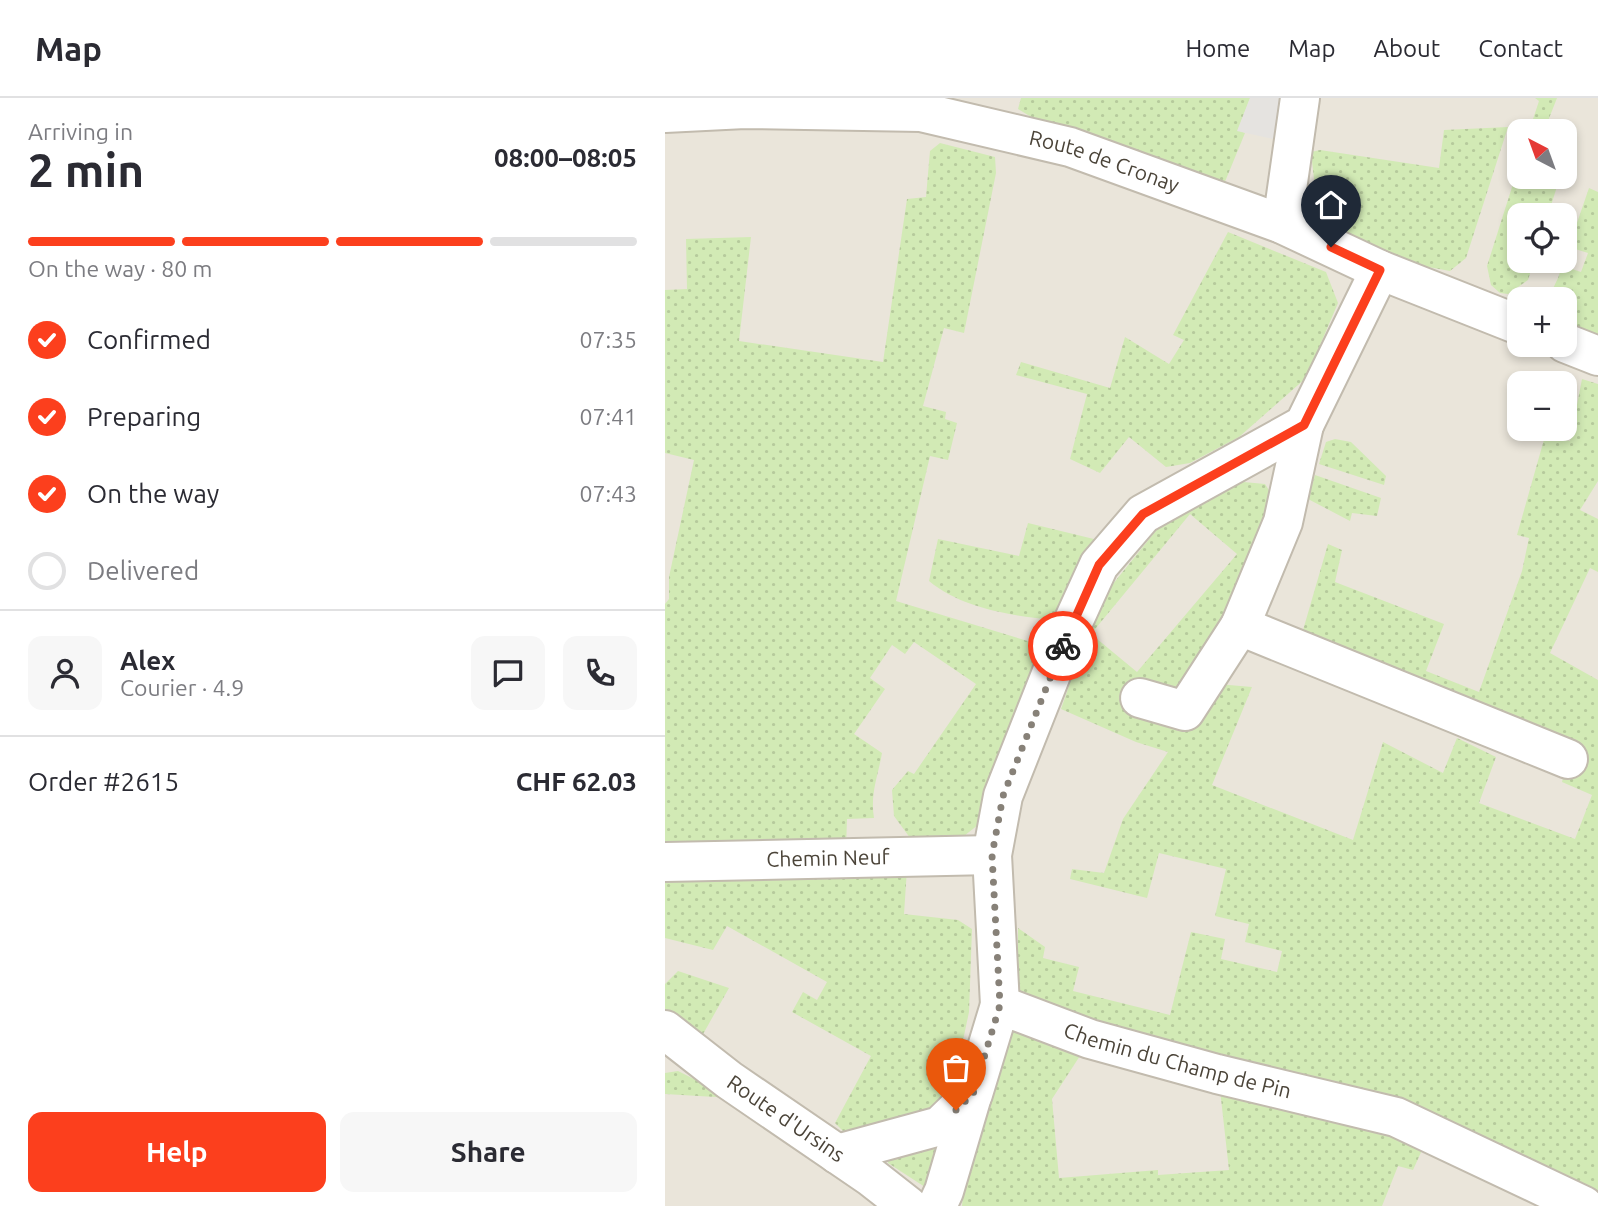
<!DOCTYPE html>
<meta charset="utf-8">
<style>
body{margin:0;font-family:Ubuntu,sans-serif;background:#f7f7f7;color:#2b2b33;height:100vh;display:flex;flex-direction:column;font-size:26px;white-space:nowrap}
*{box-sizing:border-box;margin:0}
p{font-size:23px;color:#7c7c81}
.icon{flex:none;width:38px;height:38px;fill:none;stroke:currentColor;stroke-width:2;stroke-linecap:round;stroke-linejoin:round}
.map{position:relative;flex:1;overflow:hidden}
.panel{display:flex;flex-direction:column;background:#fff;width:665px}
.panel>*{flex:none}
.needle{width:46px;rotate:319deg}
.tools{position:absolute;left:842px;top:21px;display:grid;gap:14px}
.tools a{display:grid;place-items:center;width:70px;height:70px;border-radius:14px;background:#fff;box-shadow:0 4px 10px #0003;font-size:35px}
.pin{position:absolute;display:grid;place-items:center;width:60px;height:60px;color:#fff;margin:-72px -30px;border-radius:50% 50% 50% 0;rotate:-45deg;box-shadow:0 0 7px #0007}
.pin .icon{rotate:45deg}
.courier{position:absolute;display:grid;place-items:center;width:70px;height:70px;margin:-35px;border:5px solid #fc3f1d;border-radius:50%;background:#fff;color:#222;box-shadow:0 2px 9px #0007}
.headline em{font-style:normal;font-weight:700}
.headline div{display:flex;flex-direction:column-reverse}
.headline{display:flex;align-items:center;justify-content:space-between;height:119px;padding:0 28px}
h1{font-size:46px;font-weight:700;line-height:52px}
.bar{display:grid;grid-template-columns:repeat(4,1fr);gap:10px 7px;align-content:center;height:84px;padding:0 28px}
.bar i{height:9px;border-radius:5px;background:#e1e1e2}
.bar .selected{background:#fc3f1d}
.bar p{grid-column:span 4}
.line{display:flex;align-items:center;gap:18px;padding:0 28px;border-top:2px solid #e1e1e2}
.line div{flex:1}
.round{display:grid;place-items:center;flex:none;width:74px;height:74px;border-radius:14px;background:#f7f7f7}
ol{padding:0 28px;list-style:none}
li{display:flex;align-items:center;gap:21px;height:77px}
li p{margin-inline-start:auto}
li .icon{padding:7px;border-radius:50%;background:#fc3f1d;color:#fff;stroke-width:4}
li:last-child{color:#7c7c81}
li i{width:38px;height:38px;border:4px solid #e1e1e2;border-radius:50%}
.cta{display:flex;gap:14px;margin-top:auto;padding:14px 28px}
.cta a{flex:1;height:80px;border-radius:14px;background:#fc3f1d;color:#fff;font-size:28px;font-weight:700;line-height:80px;text-align:center}
.cta a+a{background:#f7f7f7;color:#2b2b33}
header{display:flex;align-items:center;gap:42px;box-sizing:border-box;height:98px;padding:0 35px;background:#fff;border-bottom:2px solid #e1e1e2}
header strong{font-size:33px}
nav{display:flex;gap:38px;margin-inline-start:auto;font-size:24px}
main{display:flex;flex:1;min-height:0}
.map>svg:first-child{display:block}
.residential{fill:#eae5da;fill-rule:evenodd}
.grass{fill:url(#grass-dots);fill-rule:evenodd}
.parking{fill:#e5e3e0}
.lines{fill:none;stroke-linecap:round;stroke-linejoin:round}
.minor-casing{stroke:#c2bbae;stroke-width:42}
.minor{stroke:#fff;stroke-width:38}
.done{stroke:#878178;stroke-width:7;stroke-dasharray:0 12.6}
.route{stroke:#fc3f1d;stroke-width:9}
.labels{text-anchor:middle;stroke-width:7;stroke-linejoin:round;paint-order:stroke}
.street-label{font-size:21px;fill:#4b4439;stroke:#fff}
</style>
<header>
<strong>Map</strong>
<nav><a>Home</a><a>Map</a><a>About</a><a>Contact</a></nav>
</header>
<main>
<section class="panel">
<div class="headline"><div><h1>2 min</h1><p>Arriving in</p></div><em>08:00–08:05</em></div>
<div class="bar"><i class="selected"></i><i class="selected"></i><i class="selected"></i><i></i><p>On the way · 80 m</p></div>
<ol>
<li><svg class="icon" aria-label="check" viewBox="0 0 24 24"><path d="M5 12l5 5 9-10"/></svg>Confirmed<p>07:35</p></li>
<li><svg class="icon" aria-label="check" viewBox="0 0 24 24"><path d="M5 12l5 5 9-10"/></svg>Preparing<p>07:41</p></li>
<li><svg class="icon" aria-label="check" viewBox="0 0 24 24"><path d="M5 12l5 5 9-10"/></svg>On the way<p>07:43</p></li>
<li><i></i>Delivered</li>
</ol>
<div class="line" style="height:126px"><a class="round"><svg class="icon" aria-label="person" viewBox="0 0 24 24"><circle cx="12" cy="8" r="4"/><path d="M4 21q1-7 8-7t8 7"/></svg></a><div><b>Alex</b><p>Courier · 4.9</p></div><a class="round"><svg class="icon" aria-label="chat" viewBox="0 0 24 24"><path d="M4 5h16v11H9l-5 4z"/></svg></a><a class="round"><svg class="icon" aria-label="phone" viewBox="0 0 24 24"><path d="M5 4h4l2 5-3 2q2 4 5 5l2-3 5 2v4C11 20 4 13 5 4z"/></svg></a></div>
<div class="line" style="height:91px"><div>Order #2615</div><b>CHF 62.03</b></div>
<div class="cta"><a>Help</a><a>Share</a></div>
</section>
<div class="map">
<svg width="933" height="1108" viewBox="0 0 933 1108">
<defs>
<pattern id="grass-dots" width="8" height="8" patternUnits="userSpaceOnUse" patternTransform="scale(1.75)"><rect width="8" height="8" fill="#d2eab5"/><path d="M2 2h.1M6 6h.1" fill="none" stroke="#b6ca9c" stroke-width="1.8" stroke-linecap="round"/></pattern>
</defs>
<rect width="100%" height="100%" fill="#f6f3ec"/>
<path class="residential" d="M 0,0 L 933,0 L 933,1108 L 0,1108 ZM 854,33 L 900,33 L 900,79 L 854,79 ZM 854,117 L 900,117 L 900,163 L 854,163 ZM 854,201 L 900,201 L 900,247 L 854,247 ZM 854,285 L 900,285 L 900,331 L 854,331 Z"/>
<path class="grass" d="M 356,0 L 585,0 L 573,32 L 580,35 L 557,91 L 484,56 L 373,23 L 353,11 Z
M 870,0 L 892,0 L 881,28 L 894,33 L 864,33 L 874,3 Z
M 843,29 L 801,160 L 785,173 L 747,166 L 680,140 L 651,99 L 646,54 L 655,52 L 774,70 L 779,32 Z
M 275,45 L 330,59 L 331,75 L 299,235 L 279,230 L 258,308 L 281,314 L 280,321 L 292,325 L 283,362 L 265,358 L 231,503 L 379,548 L 313,727 L 290,745 L 251,748 L 229,718 L 227,692 L 243,673 L 249,676 L 311,586 L 249,544 L 240,556 L 227,547 L 205,580 L 220,591 L 189,636 L 217,655 C 213,678 205,696 209,720 L 182,721 L 181,750 L 0,755 L 0,506 L 4,501 L 4,479 L 29,362 L 0,355 L 0,192 L 22,191 L 21,141 L 86,139 L 74,243 L 218,264 L 242,101 L 261,99 L 265,53 Z
M 854,67 L 854,79 L 895,79 L 883,117 L 854,117 L 854,163 L 869,163 L 863,182 L 843,196 L 835,195 L 826,187 L 822,168 Z
M 924,90 L 933,94 L 933,255 L 900,241 L 900,201 L 883,201 L 893,180 ZM 907,150 L 923,155 L 916,174 L 901,169 Z
M 563,134 L 661,174 L 673,205 L 641,280 L 574,339 L 525,365 L 501,369 L 464,339 L 435,375 L 405,361 L 422,296 L 351,277 L 356,264 L 445,290 L 460,239 L 504,266 L 519,242 L 508,237 Z
M 917,281 L 933,286 L 933,383 L 915,412 L 933,421 L 933,474 L 925,470 L 885,555 L 933,582 L 933,1098 L 362,908 L 353,894 L 353,830 L 380,849 L 378,860 L 414,869 L 408,893 L 505,917 L 526,834 L 560,841 L 556,861 L 612,874 L 617,853 L 580,844 L 584,826 L 550,818 L 561,771 L 494,755 L 482,800 L 405,781 L 407,771 L 439,775 L 458,721 L 503,654 L 471,644 L 396,611 L 404,588 L 412,549 L 443,492 L 494,429 L 568,383 L 600,386 L 609,400 L 577,494 L 511,592 L 474,609 L 513,633 L 541,585 L 587,589 L 547,687 L 688,742 L 718,644 L 778,675 L 792,640 L 831,659 L 814,705 L 910,741 L 927,697 L 897,684 L 903,661 L 636,539 L 663,446 L 677,452 L 670,484 L 779,526 L 761,573 L 814,594 L 857,473 L 864,440 L 852,437 L 880,338 L 905,343 ZM 525,416 L 572,456 L 472,574 L 426,536 Z
M 670,341 L 686,344 L 721,378 L 719,387 L 654,366 L 661,344 Z
M 650,377 L 716,400 L 712,418 L 687,415 L 685,423 L 643,401 Z
M 363,425 L 433,442 L 390,522 C 348,518 298,511 264,483 L 273,441 L 354,458 Z
M 242,771 L 239,816 L 293,822 L 307,831 L 304,914 L 290,980 L 269,1017 L 180,1035 L 170,1025 L 206,958 L 127,914 L 138,894 L 152,902 L 162,884 L 62,828 L 48,852 L 0,840 L 0,777 Z
M 13,873 L 64,890 L 33,945 L 0,921 L 0,886 Z
M 340,918 L 422,947 L 387,1001 L 394,1080 L 493,1072 L 493,1077 L 564,1072 L 554,983 L 762,1041 L 748,1072 L 733,1068 L 717,1108 L 297,1108 L 300,1073 Z
M 13,973 L 67,1000 L 0,996 L 0,975 Z
M 280,1043 L 263,1091 L 223,1065 L 224,1056 Z"/>
<path class="parking" d="M 585,0 L 632,0 L 626,45 L 572,33 Z"/>
<g class="lines">
<g class="minor-casing">
<g id="minor">
<path id="s1" d="M 0,15 L 80,11 L 256,14 L 405,49 L 617,126 L 715,172 L 854,227"/>
<path d="M 617,126 L 635,0"/>
<path d="M 900,245 L 933,258"/>
<path d="M 639,327 L 618,424 L 575,528 L 903,661"/>
<path d="M 475,600 L 520,613 L 575,528"/>
<path id="s2" d="M 0,764 L 327,757"/>
<path d="M 335,907 L 327,757 L 338,698 L 398,546 L 434,467 L 478,416 L 639,327 L 715,172"/>
<path id="s3" d="M 0,932 L 64,982 L 206,1079 L 243,1108"/>
<path id="s4" d="M 172,1056 L 275,1028 L 308,996 L 335,907 L 425,941 L 552,976 L 731,1019 L 919,1108"/>
<path d="M 272,1108 L 279,1093 L 307,998"/>
</g>
</g>
<use href="#minor" class="minor"/>
</g>
<g class="lines">
<path class="done" d="M 291,1012 L 308,996 L 335,907 L 327,757 L 338,698 L 398,548"/>
<path class="route" d="M 398,548 L 434,467 L 478,416 L 639,327 L 715,172 L 666,149"/>
</g>
<g class="labels">
<g class="street-label">
<text dy="7" stroke="none"><textPath href="#s1" startOffset="446">Route de Cronay</textPath></text>
<text dy="7" stroke="none"><textPath href="#s2" startOffset="163">Chemin Neuf</textPath></text>
<text dy="7" stroke="none"><textPath href="#s4" startOffset="432">Chemin du Champ de Pin</textPath></text>
<text dy="7" stroke="none"><textPath href="#s3" startOffset="150">Route d'Ursins</textPath></text>
</g>
</g>
</svg>
<div class="tools">
<a><svg class="needle" viewBox="-14 -14 28 28"><path d="M0-13l5 13h-10z" fill="#e53935"/><path d="M0 13l5-13h-10z" fill="#7c7c81"/></svg></a>
<a><svg class="icon" aria-label="locate" viewBox="0 0 24 24"><circle cx="12" cy="12" r="6"/><path d="M12 2v4M12 18v4M2 12h4M18 12h4"/></svg></a>
<a>+</a>
<a>−</a>
</div>
<div class="pin" style="left:291px;top:1012px;background:#ea580c"><svg class="icon" aria-label="bag" viewBox="0 0 24 24"><path d="M5 8h14l-1 12H6zM9 8a3 3 0 0 1 6 0"/></svg></div>
<div class="pin" style="left:666px;top:149px;background:#1f2937"><svg class="icon" aria-label="home" viewBox="0 0 24 24"><path d="M3 11l9-7 9 7M6 9v11h12V9"/></svg></div>
<div class="courier" style="left:398px;top:548px"><svg class="icon" aria-label="bike" viewBox="0 0 24 24"><circle cx="6" cy="16" r="4"/><circle cx="18" cy="16" r="4"/><path d="M6 16l4-8h5l3 8M10 8l3 8H6M13 5h3"/></svg></div>
</div>
</main>
